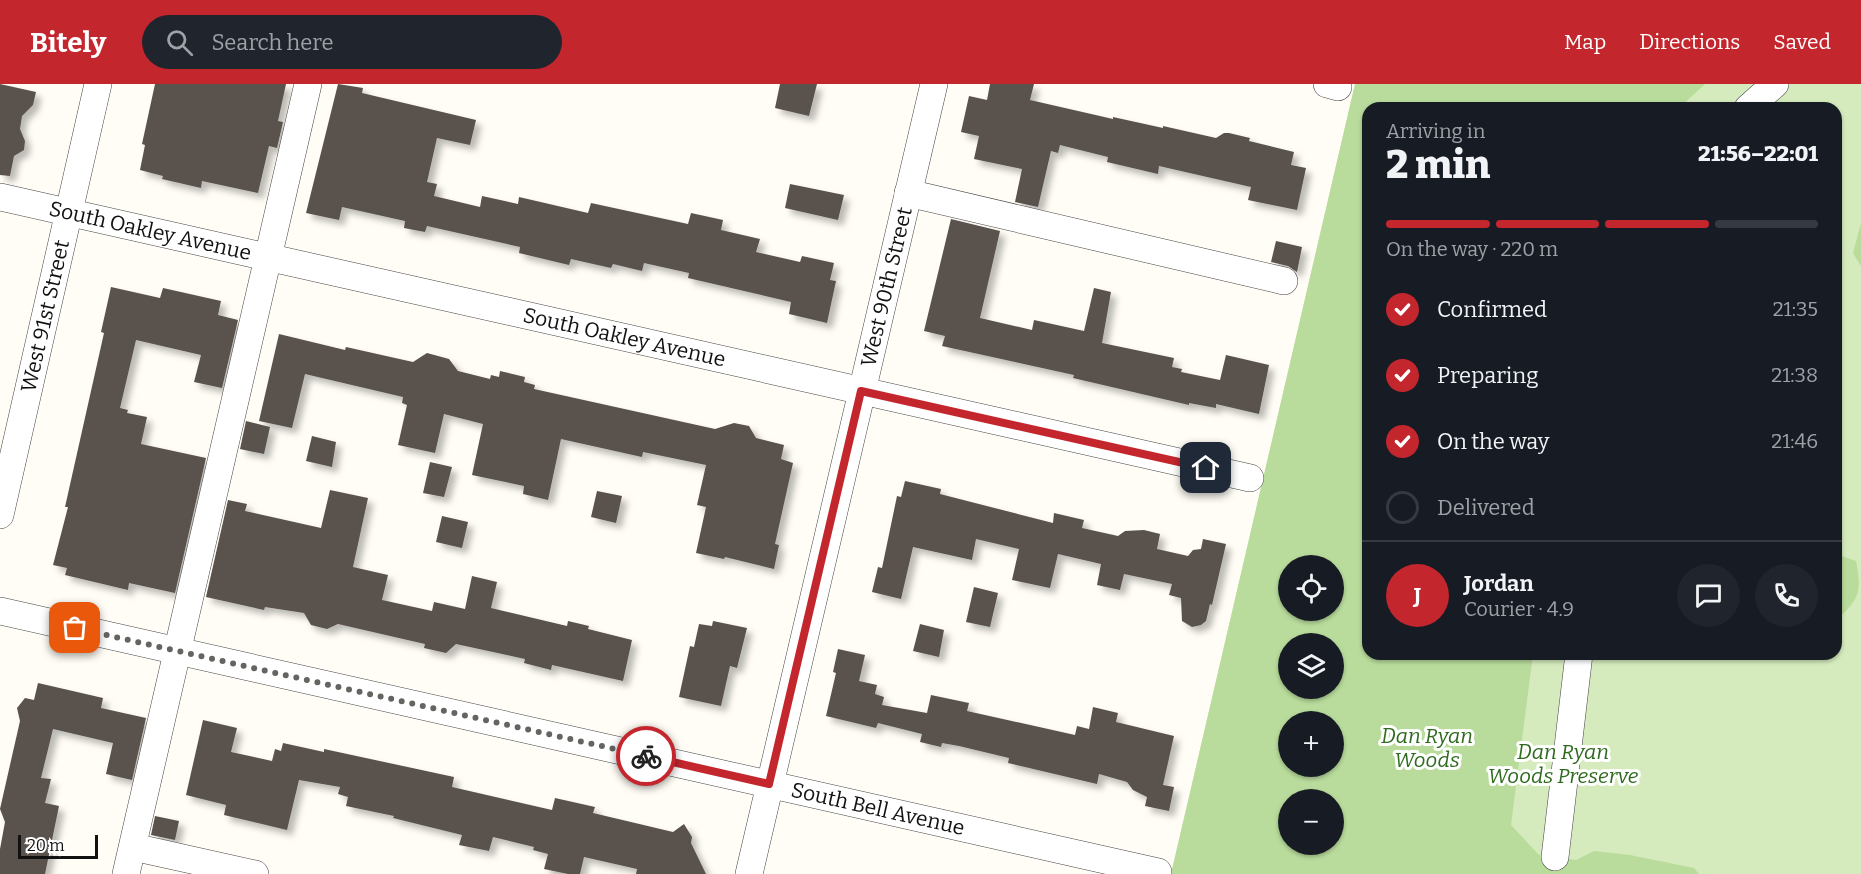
<!DOCTYPE html>
<meta charset="utf-8">
<style>
body{margin:0;font-family:Bitter,serif;background:#20242c;color:#f1f3f6;height:100vh;display:flex;flex-direction:column;font-size:22px;white-space:nowrap}
*{box-sizing:border-box;margin:0}
p{font-size:20px;color:#9ea1a6}
.icon{flex:none;width:33px;height:33px;fill:none;stroke:currentColor;stroke-width:2;stroke-linecap:round;stroke-linejoin:round}
.map{position:relative;flex:1;overflow:hidden}
.sheet{position:absolute;left:1362px;top:18px;width:480px;height:558px;display:flex;flex-direction:column;background:#171b24;border-radius:18px;box-shadow:0 2px 4px #0004}
.sheet>*{flex:none}
.buttons{position:absolute;left:1278px;top:471px;display:grid;gap:12px}
.buttons a{display:grid;place-items:center;width:66px;height:66px;border-radius:50%;background:#171b24;box-shadow:0 2px 4px #0004;font-size:30px}
.scale{position:absolute;left:18px;bottom:15px;width:80px;box-sizing:border-box;padding-left:6px;border:3px solid #111;border-top:0;font-size:16px;line-height:21px;white-space:nowrap;color:#111;-webkit-text-stroke:4px #fff;paint-order:stroke}
.pin{position:absolute;display:grid;place-items:center;width:51px;height:51px;color:#fff;margin:-26px;border-radius:12px;box-shadow:0 3px 9px #0006}
.courier{position:absolute;display:grid;place-items:center;width:60px;height:60px;margin:-30px;border:4px solid #c4262e;border-radius:50%;background:#fff;color:#222;box-shadow:0 2px 8px #0007}
.summary em{font-style:normal;font-weight:800}
.summary div{display:flex;flex-direction:column-reverse}
.summary{display:flex;align-items:center;justify-content:space-between;height:102px;padding:0 24px}
h1{font-size:39px;font-weight:800;line-height:45px}
.bar{display:grid;grid-template-columns:repeat(4,1fr);gap:9px 6px;align-content:center;height:72px;padding:0 24px}
.bar i{height:8px;border-radius:4px;background:#363941}
.bar .current{background:#c4262e}
.bar p{grid-column:span 4}
.line{display:flex;align-items:center;gap:15px;padding:0 24px;border-top:2px solid #363941}
.line div{flex:1}
.round{display:grid;place-items:center;flex:none;width:63px;height:63px;border-radius:32px;background:#20242c}
ol{padding:0 24px;list-style:none}
li{display:flex;align-items:center;gap:18px;height:66px}
li p{margin-inline-start:auto}
li .icon{padding:6px;border-radius:50%;background:#c4262e;color:#fff;stroke-width:4}
li:last-child{color:#9ea1a6}
li i{width:33px;height:33px;border:3px solid #363941;border-radius:50%}
header{display:flex;align-items:center;gap:36px;box-sizing:border-box;height:84px;padding:0 30px;background:#c4262e;color:#fff}
header strong{font-size:28px}
nav{display:flex;gap:33px;margin-inline-start:auto;font-size:21px}
.search{width:420px;height:54px;background:#20242c;display:flex;align-items:center;gap:15px;box-sizing:border-box;padding:0 21px;border-radius:33px;color:#9ea1a6;font-size:22px}
.map>svg:first-child{display:block}
.green{fill:#d5ebbd;fill-rule:evenodd}
.forest{fill:#b9dc9c;fill-rule:evenodd}
.building{fill:#5a524d;filter:url(#shadow)}
.lines{fill:none;stroke-linecap:round;stroke-linejoin:round}
.minor-casing{stroke:#444;stroke-width:28}
.minor{stroke:#fff;stroke-width:27}
.done{stroke:#646461;stroke-width:6;stroke-dasharray:0 10.8}
.route{stroke:#c4262e;stroke-width:8}
.labels{text-anchor:middle;stroke-width:6;stroke-linejoin:round;paint-order:stroke}
.street-label{font-size:21px;fill:#111;stroke:#fff}
.park-label{font-size:21px;font-style:italic;fill:#2f6b1f;stroke:#fff}
</style>
<header>
<strong>Bitely</strong>
<div class="search"><svg class="icon" aria-label="search" viewBox="0 0 24 24"><circle cx="10" cy="10" r="6"/><path d="M15 15l6 6"/></svg>Search here</div>
<nav><a>Map</a><a>Directions</a><a>Saved</a></nav>
</header>
<div class="map">
<svg width="1861" height="790" viewBox="0 0 1861 790">
<defs>
<filter id="shadow"><feDropShadow dx="5.5" dy="5.5" stdDeviation="3" flood-color="#0004"/></filter>
</defs>
<rect width="100%" height="100%" fill="#fffdf5"/>
<path class="green" d="M 1355,0 L 1861,0 L 1861,790 L 1171,790 ZM 1368,24 L 1836,24 L 1836,570 L 1368,570 ZM 1288,482 L 1334,482 L 1334,526 L 1288,526 ZM 1288,560 L 1334,560 L 1334,604 L 1288,604 ZM 1288,638 L 1334,638 L 1334,682 L 1288,682 ZM 1288,716 L 1334,716 L 1334,760 L 1288,760 Z"/>
<path class="forest" d="M 1355,0 L 1705,0 L 1679,24 L 1368,24 L 1368,570 L 1533,570 L 1511,741 L 1539,771 L 1576,776 L 1594,767 L 1630,771 L 1694,784 L 1699,790 L 1171,790 ZM 1288,482 L 1334,482 L 1334,526 L 1288,526 ZM 1288,560 L 1334,560 L 1334,604 L 1288,604 ZM 1288,638 L 1334,638 L 1334,682 L 1288,682 ZM 1288,716 L 1334,716 L 1334,760 L 1288,760 Z
M 1861,139 L 1861,182 L 1853,169 Z
M 1836,470 L 1856,477 C 1861,504 1861,512 1843,530 L 1836,524 Z"/>
<path class="building" d="M 0,0 L 36,8 L 33,21 L 22,32 L 20,45 L 25,57 L 24,66 L 14,72 L 10,92 L 0,91 Z
M 155,0 L 286,0 L 278,37 L 283,38 L 277,64 L 269,62 L 258,109 L 202,97 L 201,104 L 162,95 L 163,92 L 140,86 L 145,61 L 142,60 Z
M 338,0 L 363,4 L 362,9 L 476,36 L 470,61 L 437,54 L 427,98 L 437,100 L 434,112 L 480,123 L 482,112 L 518,120 L 519,113 L 588,129 L 591,119 L 688,140 L 691,129 L 723,136 L 721,146 L 760,155 L 756,168 L 800,178 L 802,172 L 834,179 L 830,196 L 836,197 L 827,239 L 789,230 L 791,218 L 688,194 L 689,189 L 644,179 L 642,187 L 613,180 L 611,184 L 571,175 L 569,181 L 519,169 L 520,163 L 427,142 L 425,148 L 404,144 L 405,137 L 342,123 L 339,136 L 306,129 Z
M 780,0 L 817,0 L 809,32 L 775,24 Z
M 990,0 L 1034,0 L 1030,16 L 1113,35 L 1113,33 L 1163,44 L 1163,42 L 1216,54 L 1224,49 L 1229,49 L 1250,54 L 1249,57 L 1294,68 L 1291,81 L 1306,84 L 1297,126 L 1248,116 L 1251,103 L 1159,82 L 1158,90 L 1107,78 L 1108,73 L 1060,61 L 1058,69 L 1051,67 L 1038,123 L 1015,118 L 1022,85 L 974,75 L 979,52 L 961,48 L 969,12 L 987,16 Z
M 790,100 L 844,111 L 838,136 L 785,124 Z
M 951,135 L 1000,147 L 980,234 L 1032,246 L 1034,236 L 1084,247 L 1094,204 L 1111,208 L 1102,259 L 1174,274 L 1172,283 L 1182,285 L 1181,288 L 1220,296 L 1226,271 L 1269,281 L 1259,330 L 1216,320 L 1216,324 L 1189,319 L 1189,321 L 1073,294 L 1074,291 L 942,262 L 945,252 L 924,247 Z
M 1276,157 L 1302,163 L 1297,188 L 1288,182 L 1271,178 Z
M 111,203 L 160,214 L 163,204 L 221,217 L 218,231 L 238,236 L 222,304 L 194,298 L 201,271 L 136,256 L 120,324 L 128,326 L 127,329 L 147,333 L 141,360 L 206,374 L 175,509 L 129,499 L 128,506 L 65,491 L 67,484 L 53,481 L 68,423 L 65,423 L 104,249 L 101,248 Z
M 279,250 L 345,266 L 346,263 L 413,278 L 427,269 L 449,275 L 458,287 L 490,295 L 491,291 L 499,293 L 500,287 L 525,293 L 524,298 L 535,301 L 534,305 L 715,345 L 734,339 L 749,342 L 756,354 L 784,361 L 781,375 L 793,379 L 775,460 L 779,461 L 774,485 L 725,473 L 724,475 L 696,469 L 706,423 L 697,421 L 706,381 L 643,368 L 642,373 L 561,355 L 548,416 L 523,410 L 524,402 L 472,391 L 483,340 L 444,330 L 435,369 L 398,361 L 407,321 L 402,319 L 403,313 L 305,290 L 292,344 L 259,337 Z
M 246,337 L 270,343 L 264,370 L 240,365 Z
M 312,352 L 336,358 L 332,383 L 306,377 Z
M 430,378 L 452,383 L 444,413 L 423,409 Z
M 905,397 L 941,405 L 940,410 L 1053,439 L 1054,429 L 1084,436 L 1082,444 L 1118,452 L 1125,447 L 1144,446 L 1160,450 L 1157,465 L 1188,472 L 1193,466 L 1201,465 L 1203,455 L 1226,460 L 1212,521 L 1210,520 L 1206,537 L 1201,541 L 1192,543 L 1182,537 L 1181,514 L 1169,511 L 1172,500 L 1124,490 L 1120,506 L 1097,501 L 1101,480 L 1058,470 L 1050,504 L 1012,496 L 1019,465 L 976,455 L 972,476 L 913,463 L 901,515 L 872,508 L 878,483 L 882,484 L 897,412 L 901,413 Z
M 330,406 L 368,414 L 353,483 L 388,491 L 382,516 L 432,527 L 434,518 L 465,525 L 472,492 L 497,498 L 491,524 L 567,542 L 568,537 L 589,542 L 588,545 L 632,556 L 623,597 L 552,581 L 551,586 L 524,579 L 525,575 L 456,560 L 446,569 L 424,564 L 425,560 L 338,540 L 327,545 L 311,541 L 304,529 L 265,523 L 264,526 L 206,513 L 228,416 L 247,420 L 245,427 L 321,444 Z
M 597,407 L 622,412 L 616,439 L 591,433 Z
M 442,432 L 468,438 L 462,464 L 436,458 Z
M 974,503 L 998,509 L 990,543 L 966,538 Z
M 713,537 L 747,544 L 737,584 L 730,582 L 721,622 L 679,613 L 690,562 L 694,563 L 699,540 L 712,542 Z
M 920,540 L 944,546 L 939,573 L 913,567 Z
M 838,565 L 865,571 L 859,597 L 877,601 L 875,610 L 884,613 L 882,621 L 927,629 L 931,611 L 969,619 L 967,627 L 1075,651 L 1077,642 L 1089,645 L 1093,623 L 1118,629 L 1116,638 L 1174,652 L 1163,701 L 1174,703 L 1169,727 L 1145,722 L 1147,713 L 1133,706 L 1127,698 L 1099,690 L 1097,700 L 1008,679 L 1009,674 L 959,662 L 942,659 L 941,663 L 920,658 L 922,650 L 878,639 L 876,644 L 826,632 L 836,589 L 833,588 Z
M 38,599 L 103,614 L 101,624 L 146,634 L 132,696 L 106,690 L 113,659 L 53,645 L 41,694 L 51,695 L 45,719 L 59,722 L 45,790 L 0,790 L 0,765 L 5,738 L 0,725 L 20,637 L 17,624 L 25,614 L 34,616 Z
M 203,636 L 237,644 L 231,668 L 272,677 L 275,665 L 281,667 L 283,659 L 324,668 L 324,665 L 454,693 L 452,703 L 552,726 L 555,714 L 595,723 L 593,729 L 673,748 L 684,740 L 692,753 L 691,759 L 706,790 L 636,790 L 637,785 L 584,773 L 580,790 L 568,790 L 544,785 L 548,770 L 533,766 L 534,763 L 493,753 L 489,767 L 459,761 L 462,751 L 393,734 L 394,732 L 346,722 L 348,713 L 338,710 L 340,703 L 299,696 L 287,746 L 224,731 L 226,721 L 186,711 Z
M 155,732 L 179,737 L 175,756 L 151,751 Z"/>
<g class="lines">
<g class="minor-casing">
<g id="minor">
<path d="M 1327,0 L 1338,3"/>
<path d="M 1748,24 L 1775,0"/>
<path d="M 908,109 L 1284,197"/>
<path id="s1" d="M 0,113 L 1250,394"/>
<path id="s2" d="M 0,431 L 98,0"/>
<path id="s3" d="M 0,527 L 1158,788"/>
<path d="M 133,763 L 255,790"/>
<path d="M 1555,773 L 1579,570"/>
<path d="M 126,790 L 308,0"/>
<path id="s4" d="M 749,790 L 934,0"/>
</g>
</g>
<use href="#minor" class="minor"/>
</g>
<g class="lines">
<path class="done" d="M 75,544 L 646,672"/>
<path class="route" d="M 646,672 L 769,700 L 861,307 L 1206,384"/>
</g>
<g class="labels">
<g class="street-label">
<text dy="7" stroke="none"><textPath href="#s1" startOffset="154">South Oakley Avenue</textPath></text>
<text dy="7" stroke="none"><textPath href="#s4" startOffset="603">West 90th Street</textPath></text>
<text dy="7" stroke="none"><textPath href="#s2" startOffset="204">West 91st Street</textPath></text>
<text dy="7" stroke="none"><textPath href="#s1" startOffset="640">South Oakley Avenue</textPath></text>
<text dy="7" stroke="none"><textPath href="#s3" startOffset="900">South Bell Avenue</textPath></text>
</g>
<g class="park-label">
<text x="1427" y="659">Dan Ryan<tspan x="1427" dy="24">Woods</tspan></text>
<text x="1563" y="675">Dan Ryan<tspan x="1563" dy="24">Woods Preserve</tspan></text>
</g>
</g>
</svg>
<div class="buttons">
<a><svg class="icon" aria-label="locate" viewBox="0 0 24 24"><circle cx="12" cy="12" r="6"/><path d="M12 2v4M12 18v4M2 12h4M18 12h4"/></svg></a>
<a><svg class="icon" aria-label="layers" viewBox="0 0 24 24"><path d="M12 4l9 5-9 5-9-5zM3 14l9 5 9-5"/></svg></a>
<a>+</a>
<a>−</a>
</div>
<div class="scale">20 m</div>
<div class="pin" style="left:75px;top:544px;background:#ea580c"><svg class="icon" aria-label="bag" viewBox="0 0 24 24"><path d="M5 8h14l-1 12H6zM9 8a3 3 0 0 1 6 0"/></svg></div>
<div class="pin" style="left:1206px;top:384px;background:#1f2937"><svg class="icon" aria-label="home" viewBox="0 0 24 24"><path d="M3 11l9-7 9 7M6 9v11h12V9"/></svg></div>
<div class="courier" style="left:646px;top:672px"><svg class="icon" aria-label="bike" viewBox="0 0 24 24"><circle cx="6" cy="16" r="4"/><circle cx="18" cy="16" r="4"/><path d="M6 16l4-8h5l3 8M10 8l3 8H6M13 5h3"/></svg></div>
<section class="sheet">
<div class="summary"><div><h1>2 min</h1><p>Arriving in</p></div><em>21:56–22:01</em></div>
<div class="bar"><i class="current"></i><i class="current"></i><i class="current"></i><i></i><p>On the way · 220 m</p></div>
<ol>
<li><svg class="icon" aria-label="check" viewBox="0 0 24 24"><path d="M5 12l5 5 9-10"/></svg>Confirmed<p>21:35</p></li>
<li><svg class="icon" aria-label="check" viewBox="0 0 24 24"><path d="M5 12l5 5 9-10"/></svg>Preparing<p>21:38</p></li>
<li><svg class="icon" aria-label="check" viewBox="0 0 24 24"><path d="M5 12l5 5 9-10"/></svg>On the way<p>21:46</p></li>
<li><i></i>Delivered</li>
</ol>
<div class="line" style="height:108px"><b class="round" style="background:#c4262e;color:#fff">J</b><div><b>Jordan</b><p>Courier · 4.9</p></div><a class="round"><svg class="icon" aria-label="chat" viewBox="0 0 24 24"><path d="M4 5h16v11H9l-5 4z"/></svg></a><a class="round"><svg class="icon" aria-label="phone" viewBox="0 0 24 24"><path d="M5 4h4l2 5-3 2q2 4 5 5l2-3 5 2v4C11 20 4 13 5 4z"/></svg></a></div>
</section>
</div>
